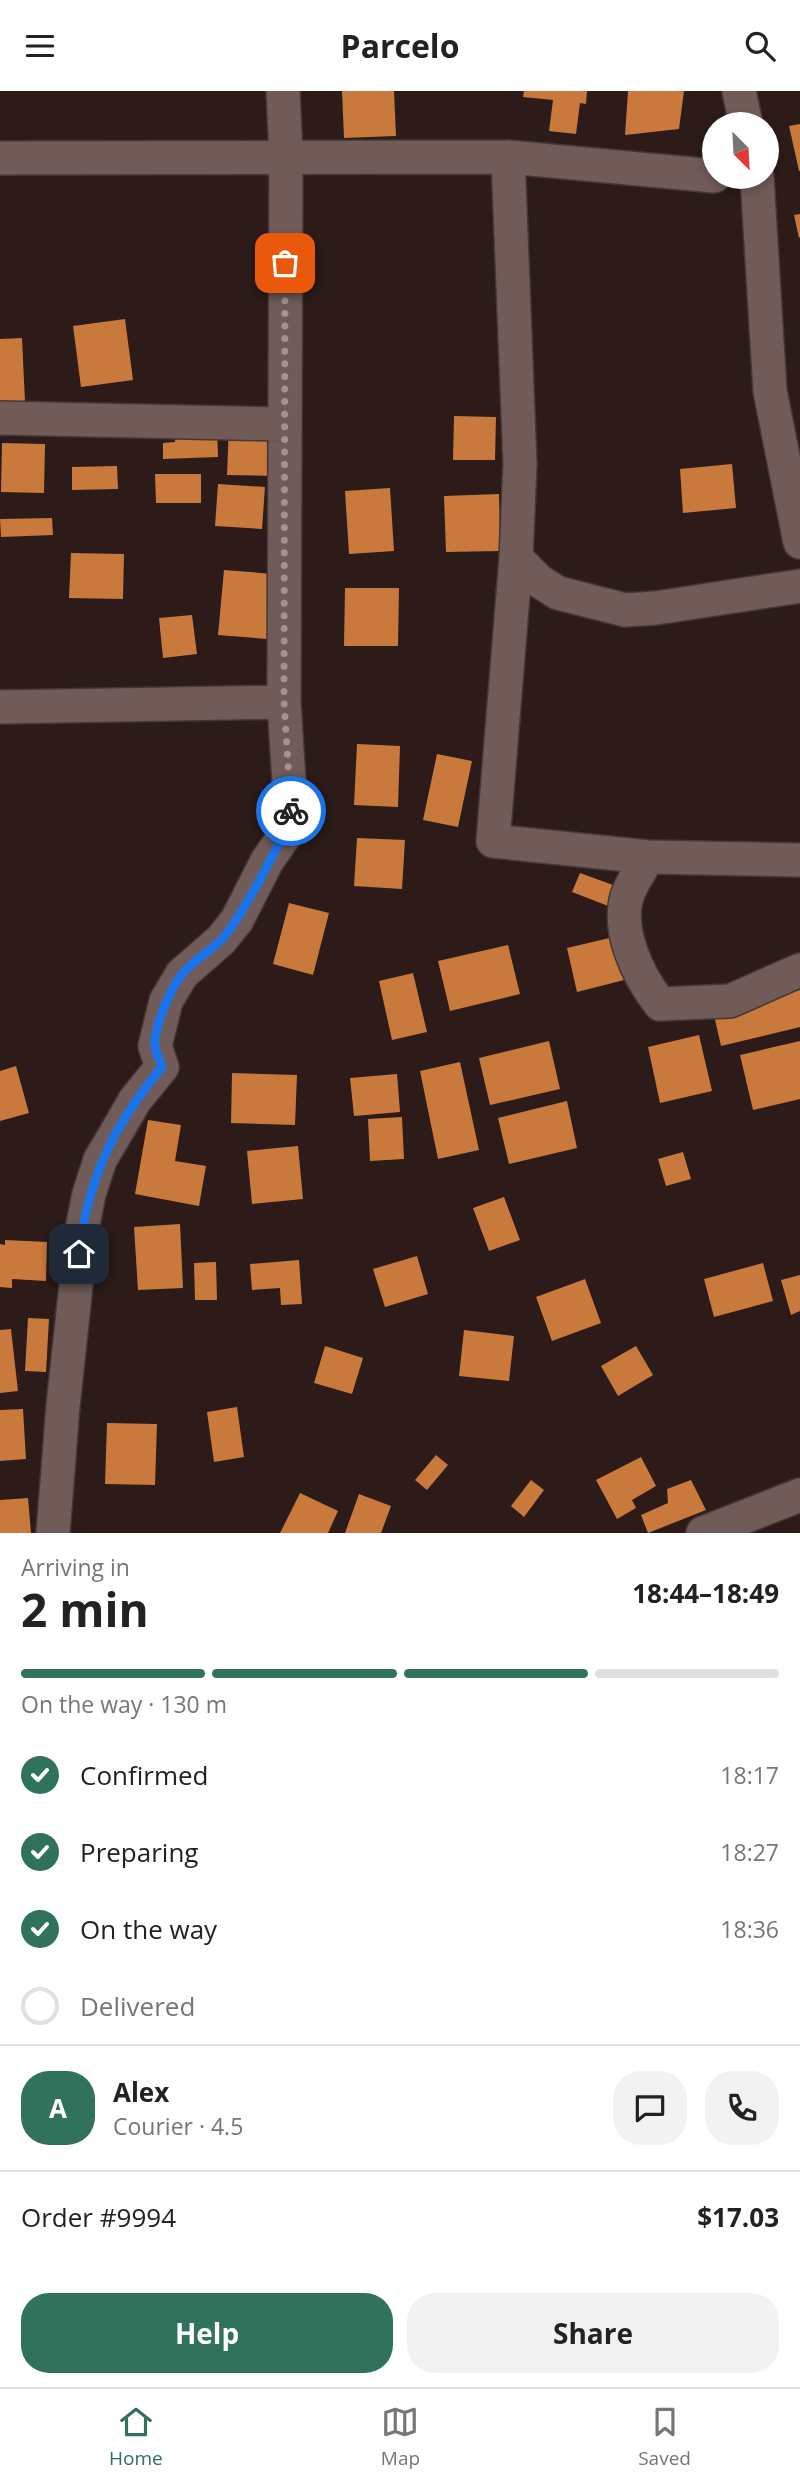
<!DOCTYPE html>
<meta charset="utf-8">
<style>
body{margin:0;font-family:"Open Sans",sans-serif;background:#f2f2f2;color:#222;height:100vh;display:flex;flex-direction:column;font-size:26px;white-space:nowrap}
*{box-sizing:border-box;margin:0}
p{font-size:23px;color:#767676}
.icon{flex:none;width:38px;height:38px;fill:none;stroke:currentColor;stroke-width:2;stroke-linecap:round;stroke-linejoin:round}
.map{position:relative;height:1442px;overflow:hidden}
.details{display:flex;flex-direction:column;background:#fff;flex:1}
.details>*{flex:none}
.needle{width:46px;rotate:156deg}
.fabs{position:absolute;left:702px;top:21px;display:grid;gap:14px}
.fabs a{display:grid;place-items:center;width:77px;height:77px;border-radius:50%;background:#fff;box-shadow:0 4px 10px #0003;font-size:35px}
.pin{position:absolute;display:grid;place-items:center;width:60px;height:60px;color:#fff;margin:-30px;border-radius:14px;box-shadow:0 4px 10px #0006}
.courier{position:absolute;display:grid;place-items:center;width:70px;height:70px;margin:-35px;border:5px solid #1a73e8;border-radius:50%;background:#fff;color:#222;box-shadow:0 2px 9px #0007}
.head em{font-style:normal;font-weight:700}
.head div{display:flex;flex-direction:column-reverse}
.head{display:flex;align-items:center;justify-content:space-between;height:119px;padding:0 21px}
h1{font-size:46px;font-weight:700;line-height:52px}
.bar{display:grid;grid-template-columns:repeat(4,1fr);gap:10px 7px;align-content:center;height:84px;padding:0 21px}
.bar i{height:9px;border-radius:5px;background:#e0e0e0}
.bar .selected{background:#30725b}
.bar p{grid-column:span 4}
.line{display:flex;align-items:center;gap:18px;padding:0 21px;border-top:2px solid #e0e0e0}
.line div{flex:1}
.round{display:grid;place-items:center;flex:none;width:74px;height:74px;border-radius:28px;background:#f2f2f2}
ol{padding:0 21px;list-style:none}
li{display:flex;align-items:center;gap:21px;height:77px}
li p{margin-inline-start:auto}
li .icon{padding:7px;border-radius:50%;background:#30725b;color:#fff;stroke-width:4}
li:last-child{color:#767676}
li i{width:38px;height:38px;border:4px solid #e0e0e0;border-radius:50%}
.cta{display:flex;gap:14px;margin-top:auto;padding:14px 21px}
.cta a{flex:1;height:80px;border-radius:28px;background:#30725b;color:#fff;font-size:28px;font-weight:700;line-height:80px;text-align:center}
.cta a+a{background:#f2f2f2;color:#222}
header{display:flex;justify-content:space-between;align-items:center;height:91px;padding:0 21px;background:#fff;font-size:32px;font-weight:700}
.dock{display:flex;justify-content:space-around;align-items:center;height:98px;border-top:2px solid #e0e0e0;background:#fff;font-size:19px;color:#767676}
.dock a{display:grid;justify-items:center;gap:4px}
.dock .selected{color:#30725b}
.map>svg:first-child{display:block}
.building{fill:#c9793c}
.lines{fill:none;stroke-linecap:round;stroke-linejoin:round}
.minor-casing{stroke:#453735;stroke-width:36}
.minor{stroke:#705b58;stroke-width:33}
.done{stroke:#a19391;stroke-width:7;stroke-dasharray:0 12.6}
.route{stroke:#1a73e8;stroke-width:9}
</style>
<header><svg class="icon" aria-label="menu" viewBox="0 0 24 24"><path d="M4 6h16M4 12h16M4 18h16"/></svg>Parcelo<svg class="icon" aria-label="search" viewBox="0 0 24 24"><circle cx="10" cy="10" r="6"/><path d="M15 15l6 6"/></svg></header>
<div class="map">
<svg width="800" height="1442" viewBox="0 0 800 1442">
<rect width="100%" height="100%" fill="#2c1b18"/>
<path class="building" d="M 342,0 L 394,0 L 396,45 L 344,47 Z
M 524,0 L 587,0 L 586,13 L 580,12 L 576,43 L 549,40 L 553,9 L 523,6 Z
M 628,0 L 684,0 L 679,38 L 625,44 Z
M 800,33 L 800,80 L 799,80 L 789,35 Z
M 800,123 L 800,146 L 799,147 L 794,124 Z
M 125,228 L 133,289 L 81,296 L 73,235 Z
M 22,247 L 25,311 L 0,312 L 0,248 Z
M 454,325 L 496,326 L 495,369 L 453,369 Z
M 229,333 L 279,335 L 278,385 L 227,384 Z
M 217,336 L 218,366 L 163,368 L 163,352 L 175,351 L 174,337 Z
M 2,352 L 45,353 L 44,402 L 1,401 Z
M 732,373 L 736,417 L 683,422 L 680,378 Z
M 117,375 L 118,398 L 72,399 L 72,376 Z
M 155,383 L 201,383 L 201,412 L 156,412 Z
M 218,393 L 265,396 L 262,438 L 215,435 Z
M 390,397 L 394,460 L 349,463 L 345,400 Z
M 499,403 L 500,460 L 446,461 L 444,405 Z
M 52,427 L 53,444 L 1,446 L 0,428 Z
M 71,462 L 124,463 L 123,508 L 69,507 Z
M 224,479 L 273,483 L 267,548 L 218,544 Z
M 345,497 L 399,497 L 398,555 L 344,555 Z
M 192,524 L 197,563 L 163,567 L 159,527 Z
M 357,653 L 400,655 L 398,716 L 354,714 Z
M 437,663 L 472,670 L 458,736 L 423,729 Z
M 357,747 L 405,749 L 402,798 L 354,795 Z
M 580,782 L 624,798 L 616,818 L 572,801 Z
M 289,812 L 329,822 L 313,884 L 273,873 Z
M 618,845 L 628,888 L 577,901 L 567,857 Z
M 508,854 L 520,903 L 450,920 L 438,870 Z
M 413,882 L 427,941 L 392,949 L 379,890 Z
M 800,899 L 800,936 L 721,955 L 713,920 Z
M 699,944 L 712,1000 L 660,1012 L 648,956 Z
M 549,950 L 560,998 L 490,1014 L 479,967 Z
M 800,950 L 800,1008 L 753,1019 L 740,964 Z
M 460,971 L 479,1059 L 438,1068 L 420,980 Z
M 16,975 L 29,1022 L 0,1030 L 0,980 Z
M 232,982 L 297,984 L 295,1034 L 231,1032 Z
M 397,983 L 400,1021 L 354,1025 L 350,987 Z
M 567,1010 L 577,1057 L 509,1073 L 498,1027 Z
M 402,1026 L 404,1068 L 370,1070 L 368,1028 Z
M 148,1029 L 181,1034 L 175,1070 L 206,1075 L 199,1115 L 135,1103 Z
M 298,1055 L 303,1108 L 252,1113 L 247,1060 Z
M 683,1061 L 691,1088 L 666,1095 L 658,1068 Z
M 504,1106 L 520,1149 L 489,1160 L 473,1117 Z
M 180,1133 L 183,1197 L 138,1199 L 134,1136 Z
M 5,1149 L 47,1151 L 46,1190 L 12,1188 L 12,1197 L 0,1196 L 0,1153 L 5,1154 Z
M 417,1165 L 428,1203 L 385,1216 L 373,1178 Z
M 299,1169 L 302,1213 L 281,1214 L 280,1197 L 252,1199 L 250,1173 Z
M 216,1171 L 217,1209 L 195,1209 L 194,1172 Z
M 763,1172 L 773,1210 L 714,1226 L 704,1188 Z
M 800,1184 L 800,1220 L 791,1224 L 781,1189 Z
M 585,1188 L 601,1232 L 552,1250 L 536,1206 Z
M 28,1227 L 49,1228 L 46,1281 L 25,1280 Z
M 11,1238 L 18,1300 L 0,1302 L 0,1239 Z
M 464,1239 L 514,1245 L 509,1290 L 459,1285 Z
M 325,1255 L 363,1267 L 352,1303 L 314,1292 Z
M 636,1255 L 653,1284 L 618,1305 L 601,1275 Z
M 237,1316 L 244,1366 L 214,1371 L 207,1321 Z
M 23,1318 L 26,1368 L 0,1370 L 0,1319 Z
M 107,1332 L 157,1333 L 155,1394 L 105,1393 Z
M 436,1364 L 448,1374 L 427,1399 L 415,1389 Z
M 641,1366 L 656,1395 L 632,1409 L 636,1417 L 617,1428 L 596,1389 Z
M 531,1389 L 544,1399 L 524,1426 L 511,1415 Z
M 691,1389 L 706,1419 L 648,1442 L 641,1424 L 668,1412 L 667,1398 Z
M 300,1402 L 338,1420 L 328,1442 L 280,1442 Z
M 359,1403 L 391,1415 L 381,1442 L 345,1442 Z
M 28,1407 L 31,1442 L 0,1442 L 0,1409 Z"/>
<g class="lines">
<g class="minor-casing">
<path id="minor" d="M 739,0 L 746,33
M 508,66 L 520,373 L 516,467 L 539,490 L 558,502 L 625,519 L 656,517 L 800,495
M 0,67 L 508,66 L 714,85
M 757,86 L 770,300 L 800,451
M 0,327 L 283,333
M 516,467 L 493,750 L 648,766
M 0,616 L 284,611
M 800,769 L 648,766 C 642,777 634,788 629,800 C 614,836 638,885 660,913 L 730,910 L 800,879
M 53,1442 L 63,1315 L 82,1138 L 89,1103 L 100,1069 L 120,1035 L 135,1009 L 162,976 L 155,955 L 166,910 L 182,883 L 221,849 L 237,829 L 267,770 L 285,744 L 291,723 L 284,611 L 286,64 L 283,0
M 703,1442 L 800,1404"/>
</g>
<use href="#minor" class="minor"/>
</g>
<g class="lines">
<path class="done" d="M 285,172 L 284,611 L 291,720"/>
<path class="route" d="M 79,1163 C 88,1087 113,1035 162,976 C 160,970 156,962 155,956 C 153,938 171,896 183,882 C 195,868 211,860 223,847 C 239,829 288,742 291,720"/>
</g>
</svg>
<div class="fabs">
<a><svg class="needle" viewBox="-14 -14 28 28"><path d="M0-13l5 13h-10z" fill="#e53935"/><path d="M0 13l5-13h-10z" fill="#767676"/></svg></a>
</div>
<div class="pin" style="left:285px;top:172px;background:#ea580c"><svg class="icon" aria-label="bag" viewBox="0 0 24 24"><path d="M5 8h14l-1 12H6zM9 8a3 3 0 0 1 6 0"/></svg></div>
<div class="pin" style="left:79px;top:1163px;background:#1f2937"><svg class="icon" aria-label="home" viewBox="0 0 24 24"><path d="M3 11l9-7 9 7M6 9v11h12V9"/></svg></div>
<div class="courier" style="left:291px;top:720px"><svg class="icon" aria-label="bike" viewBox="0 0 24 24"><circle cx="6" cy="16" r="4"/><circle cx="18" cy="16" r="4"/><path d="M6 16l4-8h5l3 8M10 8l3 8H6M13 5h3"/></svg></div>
</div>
<section class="details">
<div class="head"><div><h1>2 min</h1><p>Arriving in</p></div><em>18:44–18:49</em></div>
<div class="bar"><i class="selected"></i><i class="selected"></i><i class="selected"></i><i></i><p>On the way · 130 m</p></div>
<ol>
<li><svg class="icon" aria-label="check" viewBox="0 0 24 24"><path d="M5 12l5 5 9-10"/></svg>Confirmed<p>18:17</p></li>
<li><svg class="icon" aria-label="check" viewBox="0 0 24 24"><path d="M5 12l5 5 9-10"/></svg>Preparing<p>18:27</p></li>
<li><svg class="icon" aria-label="check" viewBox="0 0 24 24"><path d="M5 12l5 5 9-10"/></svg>On the way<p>18:36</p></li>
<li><i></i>Delivered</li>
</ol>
<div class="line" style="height:126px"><b class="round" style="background:#30725b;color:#fff">A</b><div><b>Alex</b><p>Courier · 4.5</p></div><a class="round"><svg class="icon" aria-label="chat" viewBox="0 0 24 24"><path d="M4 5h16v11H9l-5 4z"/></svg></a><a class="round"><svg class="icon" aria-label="phone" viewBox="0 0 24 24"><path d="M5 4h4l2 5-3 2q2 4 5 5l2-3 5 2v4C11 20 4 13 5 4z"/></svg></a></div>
<div class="line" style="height:91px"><div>Order #9994</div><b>$17.03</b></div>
<div class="cta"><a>Help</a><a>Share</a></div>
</section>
<nav class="dock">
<a class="selected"><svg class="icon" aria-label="home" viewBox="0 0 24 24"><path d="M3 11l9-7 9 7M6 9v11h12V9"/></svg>Home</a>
<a><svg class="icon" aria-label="map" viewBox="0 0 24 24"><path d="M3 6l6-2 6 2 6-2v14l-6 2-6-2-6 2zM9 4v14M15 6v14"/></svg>Map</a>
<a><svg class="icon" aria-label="saved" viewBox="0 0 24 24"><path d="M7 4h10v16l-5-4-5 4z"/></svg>Saved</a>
</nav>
